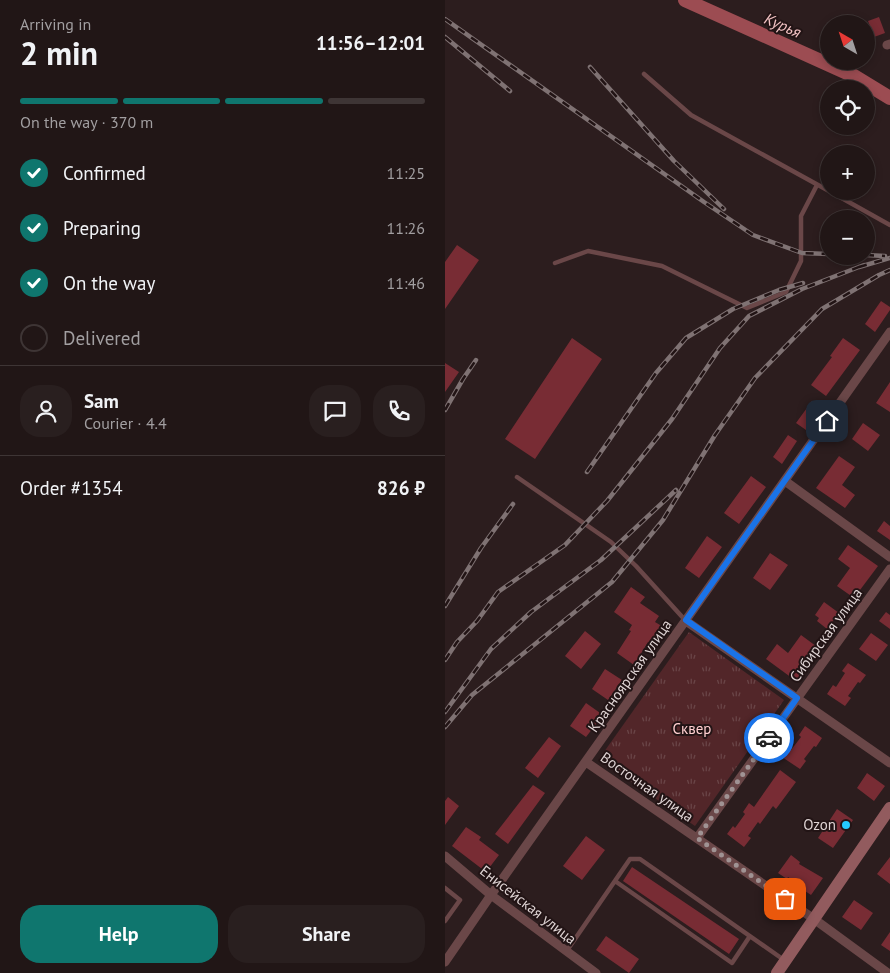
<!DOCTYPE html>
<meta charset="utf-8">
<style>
body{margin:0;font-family:"PT Sans",sans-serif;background:#291f1f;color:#f1f3f6;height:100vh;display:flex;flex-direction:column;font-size:19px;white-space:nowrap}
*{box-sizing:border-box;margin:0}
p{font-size:16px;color:#a29fa1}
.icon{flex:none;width:28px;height:28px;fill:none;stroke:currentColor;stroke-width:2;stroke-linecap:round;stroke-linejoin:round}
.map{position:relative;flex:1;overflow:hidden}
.sheet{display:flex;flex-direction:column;background:#211616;width:445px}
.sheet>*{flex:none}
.needle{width:32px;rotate:321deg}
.tools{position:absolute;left:375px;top:15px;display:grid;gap:10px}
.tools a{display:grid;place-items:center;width:55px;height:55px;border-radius:50%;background:#211616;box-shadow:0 2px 8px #0003,0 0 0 1px #3e3535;font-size:25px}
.pin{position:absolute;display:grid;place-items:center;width:42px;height:42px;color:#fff;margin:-21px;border-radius:10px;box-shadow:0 2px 8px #0006}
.courier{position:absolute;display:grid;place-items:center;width:50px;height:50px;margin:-25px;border:4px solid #1a73e8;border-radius:50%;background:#fff;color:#222;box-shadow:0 1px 6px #0007}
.summary em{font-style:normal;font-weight:700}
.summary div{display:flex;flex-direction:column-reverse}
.summary{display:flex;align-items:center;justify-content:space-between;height:85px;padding:0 20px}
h1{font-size:32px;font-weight:700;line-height:38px}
.bar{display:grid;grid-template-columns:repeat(4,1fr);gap:8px 5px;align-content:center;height:60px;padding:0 20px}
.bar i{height:6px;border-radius:4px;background:#3e3535}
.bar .on{background:#0f766e}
.bar p{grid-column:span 4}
.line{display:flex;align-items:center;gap:12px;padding:0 20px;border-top:1px solid #3e3535}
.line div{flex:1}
.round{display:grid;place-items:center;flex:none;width:52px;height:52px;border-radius:20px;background:#291f1f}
ol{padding:0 20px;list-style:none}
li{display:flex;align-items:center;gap:15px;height:55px}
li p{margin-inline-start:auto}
li .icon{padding:5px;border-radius:50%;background:#0f766e;color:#fff;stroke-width:4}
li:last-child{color:#a29fa1}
li i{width:28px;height:28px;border:2px solid #3e3535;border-radius:50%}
.button{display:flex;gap:10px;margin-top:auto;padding:10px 20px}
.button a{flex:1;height:58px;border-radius:20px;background:#0f766e;color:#fff;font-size:20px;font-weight:700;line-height:58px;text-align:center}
.button a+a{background:#291f1f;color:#f1f3f6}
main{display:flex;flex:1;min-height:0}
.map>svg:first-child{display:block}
.park{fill:url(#park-tufts)}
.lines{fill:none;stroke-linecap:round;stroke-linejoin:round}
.river{stroke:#9c4c52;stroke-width:14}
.building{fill:#782c34}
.lane{stroke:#6a4748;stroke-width:4.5}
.street{stroke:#6a4748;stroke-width:9}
.secondary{stroke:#925b5e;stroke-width:12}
.rail-casing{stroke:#7f7273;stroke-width:4.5}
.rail{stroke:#221415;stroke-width:2.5;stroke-dasharray:8;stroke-linecap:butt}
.done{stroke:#a09394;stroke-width:5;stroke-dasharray:0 9}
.route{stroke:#1a73e8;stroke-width:6}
.poi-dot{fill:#24c9fe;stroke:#221415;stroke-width:2}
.labels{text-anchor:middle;stroke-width:4;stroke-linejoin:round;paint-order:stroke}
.street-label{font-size:15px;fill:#ded3d3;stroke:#221415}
.park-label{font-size:15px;fill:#ffcfd0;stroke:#221415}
.poi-label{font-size:15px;fill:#ded3d3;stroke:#221415;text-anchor:end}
.water-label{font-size:16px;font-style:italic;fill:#f3c3c4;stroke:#221415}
</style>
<main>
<section class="sheet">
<div class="summary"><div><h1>2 min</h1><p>Arriving in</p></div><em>11:56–12:01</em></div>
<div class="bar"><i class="on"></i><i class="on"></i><i class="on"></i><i></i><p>On the way · 370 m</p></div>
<ol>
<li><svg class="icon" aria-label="check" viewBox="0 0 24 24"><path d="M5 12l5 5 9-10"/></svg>Confirmed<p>11:25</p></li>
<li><svg class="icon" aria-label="check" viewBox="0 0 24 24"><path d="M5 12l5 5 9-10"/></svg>Preparing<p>11:26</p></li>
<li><svg class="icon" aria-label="check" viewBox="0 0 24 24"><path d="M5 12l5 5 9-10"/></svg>On the way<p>11:46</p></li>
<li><i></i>Delivered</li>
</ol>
<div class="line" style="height:90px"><a class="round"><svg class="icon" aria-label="person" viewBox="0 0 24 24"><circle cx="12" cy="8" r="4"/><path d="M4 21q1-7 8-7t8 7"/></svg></a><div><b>Sam</b><p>Courier · 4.4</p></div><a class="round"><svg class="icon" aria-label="chat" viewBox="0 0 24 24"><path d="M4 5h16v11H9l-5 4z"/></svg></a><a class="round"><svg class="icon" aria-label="phone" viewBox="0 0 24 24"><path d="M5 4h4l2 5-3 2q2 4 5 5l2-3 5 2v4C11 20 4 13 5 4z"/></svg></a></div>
<div class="line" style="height:65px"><div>Order #1354</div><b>826 ₽</b></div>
<div class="button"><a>Help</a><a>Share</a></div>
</section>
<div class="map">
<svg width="445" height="973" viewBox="0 0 445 973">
<defs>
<pattern id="park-tufts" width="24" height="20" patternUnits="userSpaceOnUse" patternTransform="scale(1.25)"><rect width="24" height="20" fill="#522629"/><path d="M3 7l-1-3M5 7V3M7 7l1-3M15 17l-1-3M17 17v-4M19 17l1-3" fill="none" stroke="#6a4547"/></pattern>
</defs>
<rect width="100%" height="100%" fill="#2c1d1e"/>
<path class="park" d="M 244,632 L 339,700 L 250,826 L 154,759 Z"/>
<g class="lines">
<path class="river" d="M 240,0 L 409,76 L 445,98"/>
</g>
<path class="building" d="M 434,17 L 440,33 L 429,37 L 423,21 Z
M 12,245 L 34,260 L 0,309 L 0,262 Z
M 436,301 L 445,307 L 445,310 L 430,332 L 420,324 Z
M 127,338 L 157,359 L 90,459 L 60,439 Z
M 398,338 L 415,350 L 381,396 L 366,385 L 387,357 L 385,356 Z
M 0,363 L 14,372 L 0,392 Z
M 445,382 L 445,412 L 431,403 Z
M 367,401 L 376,407 L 361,430 L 351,423 Z
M 418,423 L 435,435 L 423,451 L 407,439 Z
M 343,435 L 352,441 L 337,464 L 328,457 Z
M 394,456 L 410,467 L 397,485 L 410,495 L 400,508 L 371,488 Z
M 306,476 L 321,487 L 294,524 L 279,513 Z
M 439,521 L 445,526 L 445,540 L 432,531 Z
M 262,536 L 277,547 L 254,578 L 240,568 Z
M 403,545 L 433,566 L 409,598 L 392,586 L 405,568 L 393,559 Z
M 325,553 L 343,565 L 325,590 L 308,578 Z
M 186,587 L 200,597 L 195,603 L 214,616 L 210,622 L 220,628 L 208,646 L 203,642 L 189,665 L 172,653 L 186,631 L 184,630 L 187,625 L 169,612 Z
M 379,602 L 394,613 L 382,629 L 372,621 L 374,618 L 370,615 Z
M 441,612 L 445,615 L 445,629 L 434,621 Z
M 140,631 L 156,644 L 136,669 L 120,656 Z
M 426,633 L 443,645 L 431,661 L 414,649 Z
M 356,635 L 375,649 L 351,681 L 321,659 L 332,644 L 343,653 Z
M 403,663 L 421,675 L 415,683 L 413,682 L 403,696 L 406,698 L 400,706 L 382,694 L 388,685 L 391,687 L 400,673 L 397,671 Z
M 160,669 L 177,680 L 163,700 L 147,689 Z
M 141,703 L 158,715 L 141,737 L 125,726 Z
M 360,726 L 377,738 L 371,747 L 369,746 L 359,759 L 361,761 L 355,769 L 337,757 L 344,748 L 346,750 L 356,737 L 354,735 Z
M 104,737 L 116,746 L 93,778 L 80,768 Z
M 335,770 L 351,782 L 331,809 L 328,806 L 315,824 L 313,822 L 303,836 L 306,838 L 299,847 L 282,834 L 288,826 L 290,828 L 300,814 L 298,812 L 304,803 L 309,807 Z
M 422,773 L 440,786 L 429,801 L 412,788 Z
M 88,785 L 100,793 L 63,844 L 50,834 Z
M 3,797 L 14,806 L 0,825 L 0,801 Z
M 392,809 L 408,820 L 388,848 L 373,838 Z
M 21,827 L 36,837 L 34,840 L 54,855 L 41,872 L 7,846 Z
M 141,836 L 160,850 L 137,880 L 118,866 Z
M 346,855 L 355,862 L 354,864 L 378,878 L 366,895 L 357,889 L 358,887 L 343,877 L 342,879 L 333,873 Z
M 445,857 L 445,884 L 432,874 Z
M 187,867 L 294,939 L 284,954 L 178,881 Z
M 409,900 L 428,913 L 416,930 L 397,917 Z
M 445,932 L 445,951 L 436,945 Z
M 161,936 L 194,959 L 184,973 L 151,950 Z"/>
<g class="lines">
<path class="lane" d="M 199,74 L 246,115 L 384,191
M 384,191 L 445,225
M 110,263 L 143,251 L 217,266 L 302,308 L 341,292 L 356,261 L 356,216 L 372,185
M 72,477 L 166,542 L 191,566 L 240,620
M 170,881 L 287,963 L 305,936
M 0,888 L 15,900 L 0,921
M 121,952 L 185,859 L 195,859 L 339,960"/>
<path class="street" d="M 442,45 L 445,44
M 340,481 L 445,557
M 241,621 L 445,763
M 141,762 L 369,919 L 443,973
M 252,838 L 445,569
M 0,856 L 46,895 L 151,973
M 0,962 L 46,895 L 445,332"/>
<path class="secondary" d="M 332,973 L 445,808"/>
<g class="rail-casing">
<path id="rail" d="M 0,19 L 259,202 L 308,235 L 357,253 L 384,254
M 0,37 L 65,91
M 145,67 L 229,161 L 279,209
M 421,255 L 440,256
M 414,267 L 445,258
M 0,410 L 18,379 L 31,360
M 142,472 L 211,373 L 241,338 L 288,309 L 334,290 L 358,283
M 0,606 L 36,548 L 68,504
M 0,660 L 12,642 L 32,621 L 53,592 L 120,545 L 162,501 L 227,419 L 275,348 L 304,316 L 357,289 L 419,265
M 0,712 L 46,649 L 86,612 L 156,560 L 231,490
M 0,727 L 27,695 L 167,582 L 218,520 L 270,435 L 310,378 L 377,309 L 434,275 L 445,270"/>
</g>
<use href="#rail" class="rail"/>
</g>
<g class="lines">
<path class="done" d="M 324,738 L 252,838 L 340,899"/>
<path class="route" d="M 324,738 L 352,698 L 241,620 L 382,421"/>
</g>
<circle class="poi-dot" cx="401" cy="825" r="5"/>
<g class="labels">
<g class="street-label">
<text transform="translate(381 635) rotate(-54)" y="5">Сибирская улица</text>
<text transform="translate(185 676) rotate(-55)" y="5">Красноярская улица</text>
<text transform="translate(202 787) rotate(35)" y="5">Восточная улица</text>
<text transform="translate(83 905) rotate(38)" y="5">Енисейская улица</text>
</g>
<g class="park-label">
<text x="247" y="734">Сквер</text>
</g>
<g class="poi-label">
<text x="391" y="830">Ozon</text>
</g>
<g class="water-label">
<text transform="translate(338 25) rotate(24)" y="6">Курья</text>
</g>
</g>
</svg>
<div class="tools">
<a><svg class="needle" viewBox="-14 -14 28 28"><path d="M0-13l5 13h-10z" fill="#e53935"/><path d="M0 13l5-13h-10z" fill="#a29fa1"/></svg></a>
<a><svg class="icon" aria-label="locate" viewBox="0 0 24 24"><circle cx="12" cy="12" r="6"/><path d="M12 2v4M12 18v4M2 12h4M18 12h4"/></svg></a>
<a>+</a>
<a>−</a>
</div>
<div class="pin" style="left:340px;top:899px;background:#ea580c"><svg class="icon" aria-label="bag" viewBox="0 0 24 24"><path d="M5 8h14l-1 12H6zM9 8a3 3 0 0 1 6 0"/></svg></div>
<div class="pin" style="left:382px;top:421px;background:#1f2937"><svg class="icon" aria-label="home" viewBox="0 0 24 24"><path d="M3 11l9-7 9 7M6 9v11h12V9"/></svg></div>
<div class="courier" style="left:324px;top:738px"><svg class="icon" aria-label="car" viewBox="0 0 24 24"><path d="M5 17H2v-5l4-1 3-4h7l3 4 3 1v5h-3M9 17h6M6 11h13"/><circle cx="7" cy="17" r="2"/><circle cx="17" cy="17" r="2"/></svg></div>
</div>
</main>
